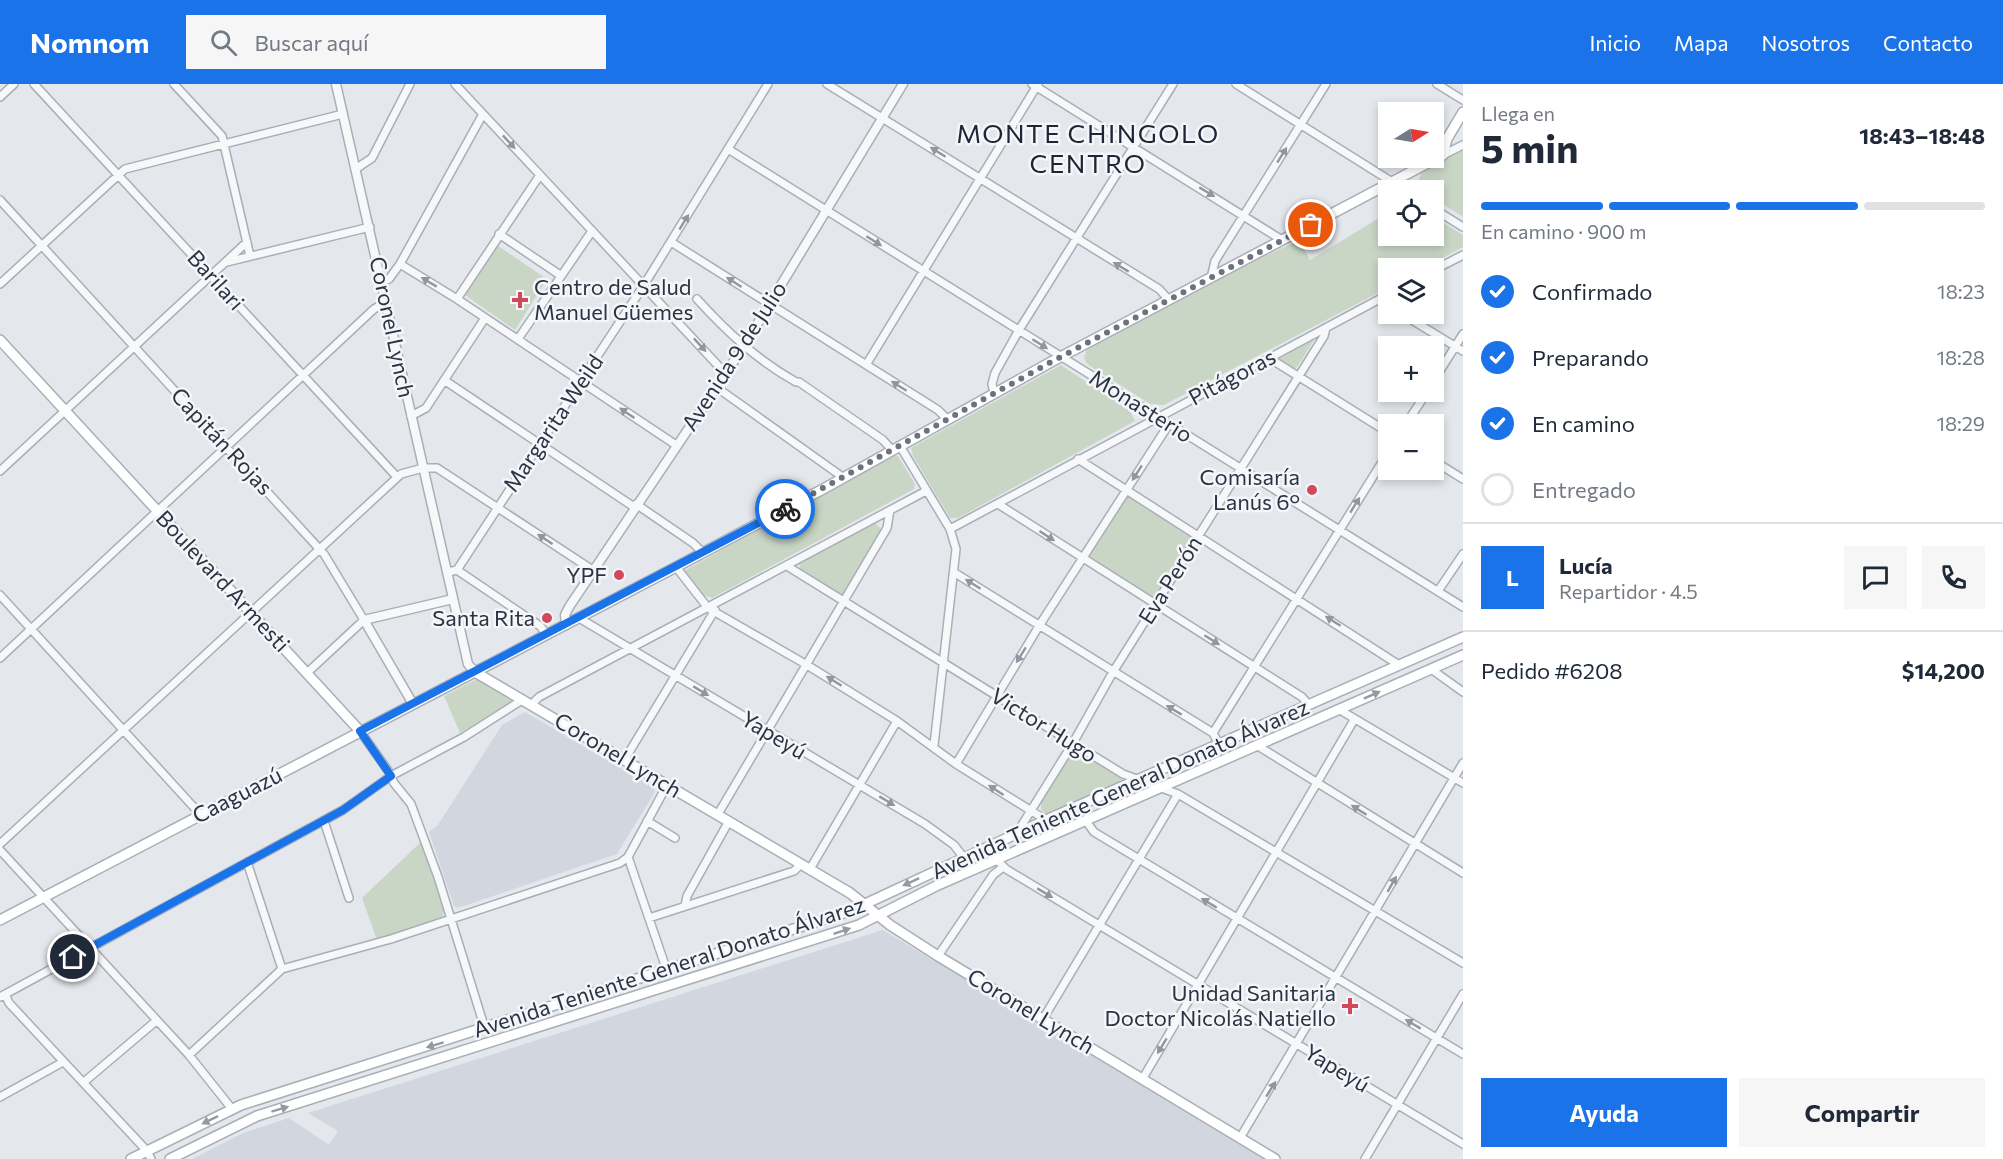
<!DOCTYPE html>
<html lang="es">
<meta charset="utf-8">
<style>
body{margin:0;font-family:Commissioner,sans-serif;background:#f6f6f7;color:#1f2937;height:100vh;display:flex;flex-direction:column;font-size:22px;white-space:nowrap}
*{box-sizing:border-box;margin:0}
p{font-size:20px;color:#747a83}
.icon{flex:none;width:33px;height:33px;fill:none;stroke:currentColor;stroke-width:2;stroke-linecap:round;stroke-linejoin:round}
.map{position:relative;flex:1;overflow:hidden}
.panel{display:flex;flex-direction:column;background:#fff;width:540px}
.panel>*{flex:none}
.needle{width:39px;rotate:79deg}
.tools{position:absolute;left:1378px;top:18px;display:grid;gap:12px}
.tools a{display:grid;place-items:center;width:66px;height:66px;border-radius:0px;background:#fff;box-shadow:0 3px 9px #0003;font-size:30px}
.pin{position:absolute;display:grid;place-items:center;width:51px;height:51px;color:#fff;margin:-26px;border:3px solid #fff;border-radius:50%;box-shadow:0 2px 6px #0007}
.courier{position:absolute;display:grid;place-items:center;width:60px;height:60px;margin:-30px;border:4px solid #1a73e8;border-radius:50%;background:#fff;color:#222;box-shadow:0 2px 8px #0007}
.head em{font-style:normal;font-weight:700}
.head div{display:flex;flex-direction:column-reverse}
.head{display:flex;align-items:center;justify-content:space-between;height:102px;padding:0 18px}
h1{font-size:39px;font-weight:700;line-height:45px}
.bar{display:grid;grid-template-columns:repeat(4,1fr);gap:9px 6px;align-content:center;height:72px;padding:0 18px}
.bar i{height:8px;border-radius:4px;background:#e0e1e3}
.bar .active{background:#1a73e8}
.bar p{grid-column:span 4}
.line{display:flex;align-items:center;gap:15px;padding:0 18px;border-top:2px solid #e0e1e3}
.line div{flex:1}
.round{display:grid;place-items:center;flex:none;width:63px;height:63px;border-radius:0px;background:#f6f6f7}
ol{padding:0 18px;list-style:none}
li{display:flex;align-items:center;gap:18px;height:66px}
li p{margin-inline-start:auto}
li .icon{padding:6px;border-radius:50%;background:#1a73e8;color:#fff;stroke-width:4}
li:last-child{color:#747a83}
li i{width:33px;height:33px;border:3px solid #e0e1e3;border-radius:50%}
.action{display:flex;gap:12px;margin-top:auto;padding:12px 18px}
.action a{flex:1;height:69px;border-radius:0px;background:#1a73e8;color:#fff;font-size:24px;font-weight:700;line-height:69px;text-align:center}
.action a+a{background:#f6f6f7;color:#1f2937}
header{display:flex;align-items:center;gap:36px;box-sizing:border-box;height:84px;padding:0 30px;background:#1a73e8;color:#fff}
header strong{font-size:28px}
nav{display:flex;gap:33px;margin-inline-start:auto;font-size:21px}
.search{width:420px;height:54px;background:#f6f6f7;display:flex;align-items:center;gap:15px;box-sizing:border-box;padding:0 21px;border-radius:0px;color:#747a83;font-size:22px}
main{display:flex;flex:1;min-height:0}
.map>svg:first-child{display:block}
.built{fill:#d2d6de}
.green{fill:#c9d6c5}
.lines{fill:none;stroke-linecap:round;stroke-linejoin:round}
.minor-casing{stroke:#a9aeb7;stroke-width:10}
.tertiary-casing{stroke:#a9aeb7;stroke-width:11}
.secondary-casing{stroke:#a9aeb7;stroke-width:12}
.minor{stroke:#f7f8fa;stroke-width:7}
.tertiary{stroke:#f7f8fa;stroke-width:8}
.secondary{stroke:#fff;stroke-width:9}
.oneway{fill:#9196a0}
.oneway2{fill:#959aa2}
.done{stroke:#6c737f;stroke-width:6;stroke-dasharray:0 10.8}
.route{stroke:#1a73e8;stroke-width:8}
.poi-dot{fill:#d1495b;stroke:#f4f6f9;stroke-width:2}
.labels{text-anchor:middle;stroke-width:5;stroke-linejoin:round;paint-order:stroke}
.street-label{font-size:22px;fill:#2b3445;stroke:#f4f6f9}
.poi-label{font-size:22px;fill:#2b3445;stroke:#f4f6f9;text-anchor:end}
.quarter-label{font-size:26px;letter-spacing:1.5px;fill:#1d2536;stroke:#f4f6f9}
</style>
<header>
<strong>Nomnom</strong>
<div class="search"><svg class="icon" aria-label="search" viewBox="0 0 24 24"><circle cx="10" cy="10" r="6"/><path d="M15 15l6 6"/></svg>Buscar aquí</div>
<nav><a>Inicio</a><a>Mapa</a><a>Nosotros</a><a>Contacto</a></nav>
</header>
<main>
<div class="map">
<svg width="1463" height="1075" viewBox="0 0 1463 1075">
<rect width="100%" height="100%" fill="#e4e7ec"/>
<path class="built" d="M 525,628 L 653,703 L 655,708 L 617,770 L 458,824 L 454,822 L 429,748 L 438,741 L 502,641 Z
M 883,846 L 1264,1075 L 192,1075 L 243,1049 L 289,1034 L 329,1061 L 338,1047 L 308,1029 Z"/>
<path class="green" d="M 1463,65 L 1463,133 L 1434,114 L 1434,106 L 1422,106 L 1418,97 L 1422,88 Z
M 1389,128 L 1389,152 L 1434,152 L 1434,133 L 1463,151 L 1463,163 L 1424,184 L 1389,184 L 1389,203 L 1164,321 L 1150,320 L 1087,280 L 1084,274 L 1087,265 L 1246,181 L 1299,156 L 1310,176 Z
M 498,162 L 547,195 L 515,246 L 465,211 Z
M 1316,253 L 1297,283 L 1294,285 L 1277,275 Z
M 1061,281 L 1130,327 L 1135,337 L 958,434 L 950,434 L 913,372 L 911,364 Z
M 892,371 L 898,372 L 915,400 L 914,405 L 712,514 L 703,511 L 684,487 Z
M 1126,406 L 1198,451 L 1155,521 L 1083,475 Z
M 875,439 L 882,446 L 842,513 L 802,489 L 799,481 L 802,477 Z
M 477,595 L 514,616 L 460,649 L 444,612 Z
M 1074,665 L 1120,692 L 1122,698 L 1046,730 L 1041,725 L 1041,719 Z
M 422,757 L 444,827 L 442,834 L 377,856 L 362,814 Z"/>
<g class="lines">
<g class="minor-casing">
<path id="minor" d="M 34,0 L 397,393
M 174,0 L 222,52 L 250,172
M 455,0 L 725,289
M 827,0 L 1159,205 L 1169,216
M 1032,0 L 1282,156
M 1236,0 L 1405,106
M 1437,0 L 1463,16
M 0,13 L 14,0
M 728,65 L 1463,523
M 1443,71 L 1463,61
M 357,84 L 372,74 L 410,0
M 0,116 L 324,470 L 364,536 L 308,588
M 1434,125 L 1463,143
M 499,150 L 560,191
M 671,158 L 938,326 L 947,335
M 227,178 L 370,143
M 400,180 L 457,215 L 676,361
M 1434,186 L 1463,171
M 1211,194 L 1215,177 L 1326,0
M 382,198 L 389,195 L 400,180 L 483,30
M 0,200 L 125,85 L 343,30
M 1383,214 L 1389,221
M 457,215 L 540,91
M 697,215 C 727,248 757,276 796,298 L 799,298 L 883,356 L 892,366
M 1402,230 L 1463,267
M 518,255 L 592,147
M 1269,274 L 1389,349
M 866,281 L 1038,0
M 444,296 L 634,423
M 1434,296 L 1463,250
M 716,303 L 844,394
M 994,309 L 992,300 L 995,289 L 1019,246 L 1173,0
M 411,332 L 426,324 L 485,234
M 1406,340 L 1427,308
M 900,362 L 950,445 L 956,465 L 934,661
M 1078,375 L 1399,581
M 1434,377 L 1463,395
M 0,387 L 247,158
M 636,420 L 693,459 L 703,469
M 998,420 L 1302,613 L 1309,621
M 950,445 L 1389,210
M 787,482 L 1123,690 L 1178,710 L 1463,879
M 676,483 L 708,524 L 807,581 L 897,637 L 956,680 L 1046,736
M 457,486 L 540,542 L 547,551
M 448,488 L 457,486 L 644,201 L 768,0
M 955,489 L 1213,649 L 1219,661
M 1438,507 L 1463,470
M 0,511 L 200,730
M 579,534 L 925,740 L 954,761 L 964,774
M 0,574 L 374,225 L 385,219
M 1431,585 L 1463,608
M 531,621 L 539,613 L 926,407
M 1340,626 L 1463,699
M 360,647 L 389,688 L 394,699 L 411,720 L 438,793 L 485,945
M 1213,649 L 1389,367
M 1258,662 L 1463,789
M 625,675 L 715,526
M 956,680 L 1039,542 L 1169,340
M 718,730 L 887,444 L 890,426
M 324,737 L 349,814
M 647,737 L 675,754
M 1086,737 L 1094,748 L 1463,970
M 1017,749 L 1073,659 L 1113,588 L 1324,252 L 1326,244
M 0,760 L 401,390 L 423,384 L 437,384 L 594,487
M 0,766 L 189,971 L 232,1025
M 997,776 L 1006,785 L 1463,1060
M 247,778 L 282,885
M 810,785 L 897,637
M 685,822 L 687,812 L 729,737
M 649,834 L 794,787 L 801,780
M 938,872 L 993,791 L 1003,783
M 667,887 L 628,773 L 667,701
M 5,910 L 9,919 L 147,1067 L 151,1075
M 0,913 L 343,726 L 391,692 L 464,653 L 522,616
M 1043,935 L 1178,710
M 189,971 L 282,885 L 391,855 L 620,779 L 628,773
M 1143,994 L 1354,636
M 84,998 L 156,937
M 0,1013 L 63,978
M 1240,1054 L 1463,679
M 1365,1075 L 1463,910"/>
</g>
<g class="tertiary-casing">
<path id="tertiary" d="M 336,0 L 468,580 L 475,588
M 566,541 L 565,531 L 569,523 L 744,262 L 903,0
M 413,620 L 364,536 L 453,515"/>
</g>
<g class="secondary-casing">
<path id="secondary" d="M 0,256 L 360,647
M 475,588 L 850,809 L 890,841 L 938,872 L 1275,1075
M 0,836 L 676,483 L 825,404 L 1051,278 L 1443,71 L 1447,55 L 1463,28
M 131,1075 L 241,1021 L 850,827 L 1046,736 L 1463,553
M 170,1075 L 257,1032 L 859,841 L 936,802 L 1463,571"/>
</g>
<use href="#minor" class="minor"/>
<use href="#tertiary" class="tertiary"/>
<use href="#secondary" class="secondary"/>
</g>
<defs><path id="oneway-solid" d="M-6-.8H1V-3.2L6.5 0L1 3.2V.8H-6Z" transform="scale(1.5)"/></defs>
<g class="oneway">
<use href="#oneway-solid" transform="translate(509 58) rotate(47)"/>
<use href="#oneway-solid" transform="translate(938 68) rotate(-148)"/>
<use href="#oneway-solid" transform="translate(1282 71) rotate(-58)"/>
<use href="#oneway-solid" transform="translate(1207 108) rotate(31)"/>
<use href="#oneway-solid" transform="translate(684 138) rotate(-59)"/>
<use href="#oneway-solid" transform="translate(874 157) rotate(32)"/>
<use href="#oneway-solid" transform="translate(1121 183) rotate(-149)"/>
<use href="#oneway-solid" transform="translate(429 198) rotate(-149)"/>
<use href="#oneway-solid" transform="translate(734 198) rotate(-147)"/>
<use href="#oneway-solid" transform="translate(1040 260) rotate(32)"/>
<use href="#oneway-solid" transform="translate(700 261) rotate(47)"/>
<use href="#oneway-solid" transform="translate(899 302) rotate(-148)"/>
<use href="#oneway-solid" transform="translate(627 329) rotate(-146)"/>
<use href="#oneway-solid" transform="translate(1137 389) rotate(123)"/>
<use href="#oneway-solid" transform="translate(1355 421) rotate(-58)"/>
<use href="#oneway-solid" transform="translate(1047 452) rotate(33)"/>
<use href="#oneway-solid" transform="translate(545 455) rotate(-147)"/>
<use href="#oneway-solid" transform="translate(973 500) rotate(-148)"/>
<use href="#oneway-solid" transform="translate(1333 537) rotate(-148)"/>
<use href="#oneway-solid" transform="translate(1212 556) rotate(32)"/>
<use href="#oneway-solid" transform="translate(1021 571) rotate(122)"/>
<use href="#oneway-solid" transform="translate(834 597) rotate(-148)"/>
<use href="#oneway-solid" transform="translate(701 607) rotate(31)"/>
<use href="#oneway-solid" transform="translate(1174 626) rotate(-149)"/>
<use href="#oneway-solid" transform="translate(996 706) rotate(-147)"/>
<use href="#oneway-solid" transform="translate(887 717) rotate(31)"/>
<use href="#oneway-solid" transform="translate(1359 726) rotate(-148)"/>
<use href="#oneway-solid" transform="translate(1392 800) rotate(-60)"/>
<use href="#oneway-solid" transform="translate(1045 809) rotate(31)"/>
<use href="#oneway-solid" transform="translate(1209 819) rotate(-149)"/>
<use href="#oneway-solid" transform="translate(1413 940) rotate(-149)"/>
<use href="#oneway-solid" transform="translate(1162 962) rotate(121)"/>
<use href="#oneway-solid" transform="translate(1271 1005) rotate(-58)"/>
</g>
<g class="oneway2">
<use href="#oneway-solid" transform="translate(1372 611) rotate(-24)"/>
<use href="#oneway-solid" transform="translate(911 798) rotate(155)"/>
<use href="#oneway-solid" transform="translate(842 847) rotate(-18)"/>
<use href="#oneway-solid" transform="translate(435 961) rotate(163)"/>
<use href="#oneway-solid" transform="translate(280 1025) rotate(-17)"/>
<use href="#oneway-solid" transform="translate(210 1036) rotate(154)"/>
</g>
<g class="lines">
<path class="done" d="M 785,425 L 1051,278 L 1311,141"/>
<path class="route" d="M 73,873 L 343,726 L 391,692 L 360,647 L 785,425"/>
</g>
<g class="poi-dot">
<path d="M517 207h6v6h6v6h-6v6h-6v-6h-6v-6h6z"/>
<circle cx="1312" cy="406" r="6"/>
<circle cx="619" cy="491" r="6"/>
<circle cx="547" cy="534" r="6"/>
<path d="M1347 913h6v6h6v6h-6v6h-6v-6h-6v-6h6z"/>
</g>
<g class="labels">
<g class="street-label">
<text transform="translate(216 196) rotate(48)" y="8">Barilari</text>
<text transform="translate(392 243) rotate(78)" y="8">Coronel Lynch</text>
<text transform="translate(734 272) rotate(-57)" y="8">Avenida 9 de Julio</text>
<text transform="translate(1232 293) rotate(-28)" y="8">Pitágoras</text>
<text transform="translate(1141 322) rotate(32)" y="8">Monasterio</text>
<text transform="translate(553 339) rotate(-56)" y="8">Margarita Weild</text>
<text transform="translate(222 357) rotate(47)" y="8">Capitán Rojas</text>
<text transform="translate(1170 496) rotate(-58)" y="8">Eva Perón</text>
<text transform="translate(223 497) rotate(47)" y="8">Boulevard Armesti</text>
<text transform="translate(1044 641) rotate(32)" y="8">Victor Hugo</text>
<text transform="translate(774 651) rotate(31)" y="8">Yapeyú</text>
<text transform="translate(618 671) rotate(31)" y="8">Coronel Lynch</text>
<text transform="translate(1120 705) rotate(-24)" y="8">Avenida Teniente General Donato Álvarez</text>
<text transform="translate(237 711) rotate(-27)" y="8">Caaguazú</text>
<text transform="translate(669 883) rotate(-18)" y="8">Avenida Teniente General Donato Álvarez</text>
<text transform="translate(1031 927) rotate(31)" y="8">Coronel Lynch</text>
<text transform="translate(1337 984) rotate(31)" y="8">Yapeyú</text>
</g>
<g class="poi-label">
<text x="534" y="211" text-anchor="start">Centro de Salud<tspan x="534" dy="25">Manuel Güemes</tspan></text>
<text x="1300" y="401">Comisaría<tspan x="1300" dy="25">Lanús 6°</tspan></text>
<text x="607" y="499">YPF</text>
<text x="535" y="542">Santa Rita</text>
<text x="1336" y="917">Unidad Sanitaria<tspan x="1336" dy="25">Doctor Nicolás Natiello</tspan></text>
</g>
<g class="quarter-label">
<text x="1088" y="59">MONTE CHINGOLO<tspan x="1088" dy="30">CENTRO</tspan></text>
</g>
</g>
</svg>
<div class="tools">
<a><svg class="needle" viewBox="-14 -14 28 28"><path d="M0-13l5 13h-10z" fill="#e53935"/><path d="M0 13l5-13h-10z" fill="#747a83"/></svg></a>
<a><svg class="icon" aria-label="locate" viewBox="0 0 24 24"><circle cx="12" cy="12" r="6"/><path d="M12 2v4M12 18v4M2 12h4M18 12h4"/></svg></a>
<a><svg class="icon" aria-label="layers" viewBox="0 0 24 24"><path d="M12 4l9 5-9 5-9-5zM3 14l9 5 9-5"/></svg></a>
<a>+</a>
<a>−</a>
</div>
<div class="pin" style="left:1311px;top:141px;background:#ea580c"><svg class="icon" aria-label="bag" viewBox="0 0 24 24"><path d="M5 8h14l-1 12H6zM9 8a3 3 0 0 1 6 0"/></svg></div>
<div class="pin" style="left:73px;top:873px;background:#1f2937"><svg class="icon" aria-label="home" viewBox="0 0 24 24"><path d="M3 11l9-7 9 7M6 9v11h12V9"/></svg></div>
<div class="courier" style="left:785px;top:425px"><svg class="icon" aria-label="bike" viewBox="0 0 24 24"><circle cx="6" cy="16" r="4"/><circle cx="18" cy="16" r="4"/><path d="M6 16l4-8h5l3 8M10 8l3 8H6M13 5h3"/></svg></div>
</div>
<section class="panel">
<div class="head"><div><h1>5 min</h1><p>Llega en</p></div><em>18:43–18:48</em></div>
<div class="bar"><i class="active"></i><i class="active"></i><i class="active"></i><i></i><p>En camino · 900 m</p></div>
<ol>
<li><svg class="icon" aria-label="check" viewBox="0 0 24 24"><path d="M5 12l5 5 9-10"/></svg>Confirmado<p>18:23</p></li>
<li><svg class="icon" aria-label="check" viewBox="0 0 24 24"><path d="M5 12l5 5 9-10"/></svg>Preparando<p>18:28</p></li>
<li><svg class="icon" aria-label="check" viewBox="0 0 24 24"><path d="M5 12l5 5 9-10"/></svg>En camino<p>18:29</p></li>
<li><i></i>Entregado</li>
</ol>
<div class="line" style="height:108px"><b class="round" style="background:#1a73e8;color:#fff">L</b><div><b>Lucía</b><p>Repartidor · 4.5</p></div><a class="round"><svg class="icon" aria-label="chat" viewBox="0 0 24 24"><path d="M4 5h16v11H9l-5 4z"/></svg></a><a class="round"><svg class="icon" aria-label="phone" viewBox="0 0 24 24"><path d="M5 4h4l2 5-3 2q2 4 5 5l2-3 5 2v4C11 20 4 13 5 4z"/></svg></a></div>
<div class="line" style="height:78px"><div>Pedido #6208</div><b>$14,200</b></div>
<div class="action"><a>Ayuda</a><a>Compartir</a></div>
</section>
</main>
